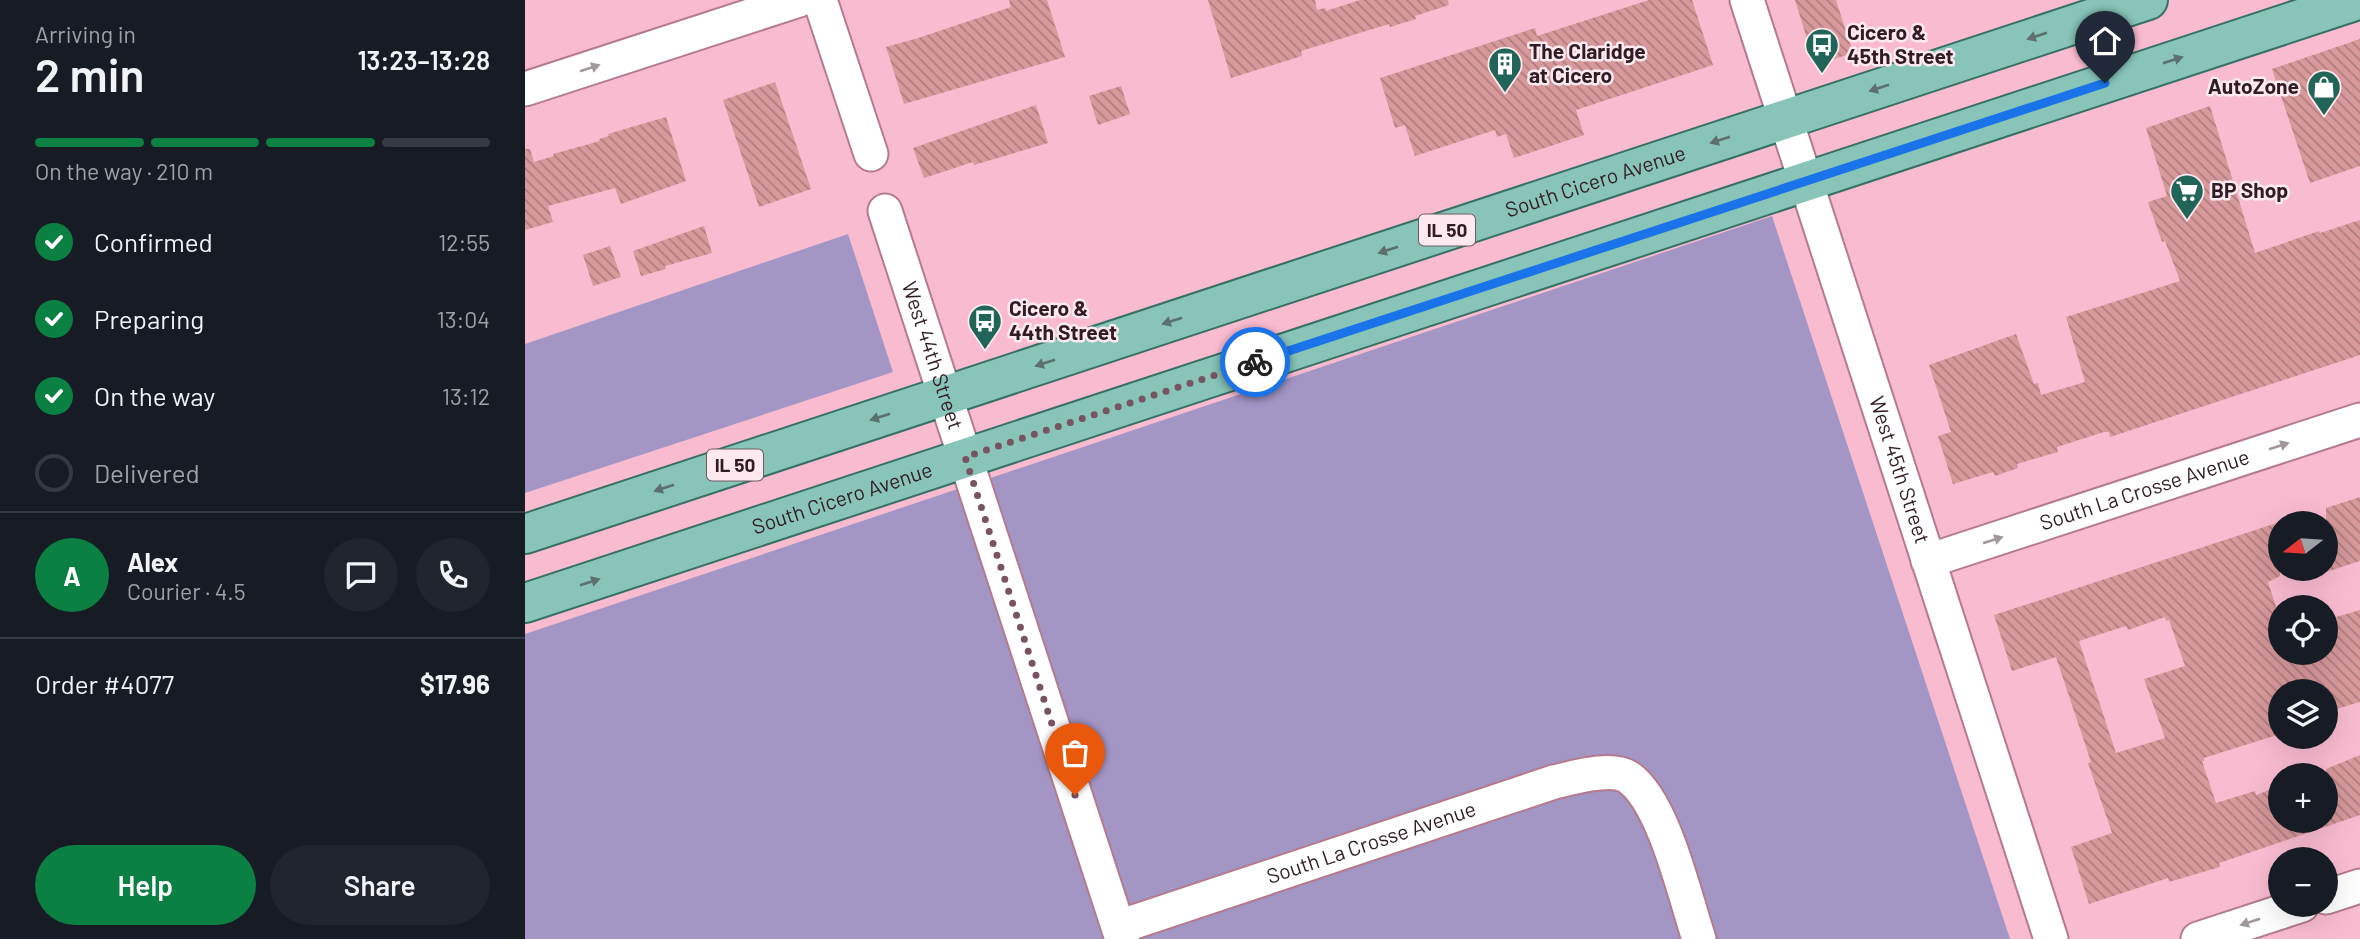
<!DOCTYPE html>
<meta charset="utf-8">
<style>
body{margin:0;font-family:Barlow,sans-serif;background:#20242c;color:#f1f3f6;height:100vh;display:flex;flex-direction:column;font-size:26px;white-space:nowrap}
*{box-sizing:border-box;margin:0}
p{font-size:23px;color:#9ea1a6}
.icon{flex:none;width:38px;height:38px;fill:none;stroke:currentColor;stroke-width:2;stroke-linecap:round;stroke-linejoin:round}
.map{position:relative;flex:1;overflow:hidden}
.panel{display:flex;flex-direction:column;background:#171b24;width:525px}
.panel>*{flex:none}
.needle{width:46px;rotate:253deg}
.buttons{position:absolute;left:1743px;top:511px;display:grid;gap:14px}
.buttons a{display:grid;place-items:center;width:70px;height:70px;border-radius:50%;background:#171b24;box-shadow:0 7px 28px #0002;font-size:35px}
.pin{position:absolute;display:grid;place-items:center;width:60px;height:60px;color:#fff;margin:-72px -30px;border-radius:50% 50% 50% 0;rotate:-45deg;box-shadow:0 0 7px #0007}
.pin .icon{rotate:45deg}
.courier{position:absolute;display:grid;place-items:center;width:70px;height:70px;margin:-35px;border:5px solid #1a73e8;border-radius:50%;background:#fff;color:#222;box-shadow:0 2px 9px #0007}
.summary em{font-style:normal;font-weight:600}
.summary div{display:flex;flex-direction:column-reverse}
.summary{display:flex;align-items:center;justify-content:space-between;height:119px;padding:0 35px}
h1{font-size:46px;font-weight:600;line-height:52px}
.bar{display:grid;grid-template-columns:repeat(4,1fr);gap:10px 7px;align-content:center;height:84px;padding:0 35px}
.bar i{height:9px;border-radius:5px;background:#363941}
.bar .selected{background:#0b8043}
.bar p{grid-column:span 4}
.line{display:flex;align-items:center;gap:18px;padding:0 35px;border-top:2px solid #363941}
.line div{flex:1}
.round{display:grid;place-items:center;flex:none;width:74px;height:74px;border-radius:37px;background:#20242c}
ol{padding:0 35px;list-style:none}
li{display:flex;align-items:center;gap:21px;height:77px}
li p{margin-inline-start:auto}
li .icon{padding:7px;border-radius:50%;background:#0b8043;color:#fff;stroke-width:4}
li:last-child{color:#9ea1a6}
li i{width:38px;height:38px;border:4px solid #363941;border-radius:50%}
.action{display:flex;gap:14px;margin-top:auto;padding:14px 35px}
.action a{flex:1;height:80px;border-radius:42px;background:#0b8043;color:#fff;font-size:28px;font-weight:600;line-height:80px;text-align:center}
.action a+a{background:#20242c;color:#f1f3f6}
main{display:flex;flex:1;min-height:0}
.map>svg:first-child{display:block}
.grass{fill:#a396c5}
.building{fill:url(#building-back-hatch);fill-rule:evenodd}
.lines{fill:none;stroke-linecap:round;stroke-linejoin:round}
.minor-casing{stroke:#b47a8e;stroke-width:37}
.major-casing{stroke:#377065;stroke-width:42}
.minor{stroke:#fff;stroke-width:33}
.major{stroke:#88c4b8;stroke-width:38}
.oneway{fill:#5d706e}
.oneway2{fill:#a3999c}
.done{stroke:#785460;stroke-width:7;stroke-dasharray:0 12.6}
.route{stroke:#1a73e8;stroke-width:9}
.labels{text-anchor:middle;stroke-width:5;stroke-linejoin:round;paint-order:stroke}
.shield{fill:#fdeaf0;stroke:#6f5a61;stroke-width:2}
.shield-label{font-size:19px;font-weight:bold;fill:#321c24}
.poi-label{font-size:21px;font-weight:bold;fill:#321c24;stroke:#fdeaf0;text-anchor:start}
.street-label{font-size:21px;fill:#321c24;stroke:#fdeaf0}
</style>
<main>
<section class="panel">
<div class="summary"><div><h1>2 min</h1><p>Arriving in</p></div><em>13:23–13:28</em></div>
<div class="bar"><i class="selected"></i><i class="selected"></i><i class="selected"></i><i></i><p>On the way · 210 m</p></div>
<ol>
<li><svg class="icon" aria-label="check" viewBox="0 0 24 24"><path d="M5 12l5 5 9-10"/></svg>Confirmed<p>12:55</p></li>
<li><svg class="icon" aria-label="check" viewBox="0 0 24 24"><path d="M5 12l5 5 9-10"/></svg>Preparing<p>13:04</p></li>
<li><svg class="icon" aria-label="check" viewBox="0 0 24 24"><path d="M5 12l5 5 9-10"/></svg>On the way<p>13:12</p></li>
<li><i></i>Delivered</li>
</ol>
<div class="line" style="height:126px"><b class="round" style="background:#0b8043;color:#fff">A</b><div><b>Alex</b><p>Courier · 4.5</p></div><a class="round"><svg class="icon" aria-label="chat" viewBox="0 0 24 24"><path d="M4 5h16v11H9l-5 4z"/></svg></a><a class="round"><svg class="icon" aria-label="phone" viewBox="0 0 24 24"><path d="M5 4h4l2 5-3 2q2 4 5 5l2-3 5 2v4C11 20 4 13 5 4z"/></svg></a></div>
<div class="line" style="height:91px"><div>Order #4077</div><b>$17.96</b></div>
<div class="action"><a>Help</a><a>Share</a></div>
</section>
<div class="map">
<svg width="1835" height="939" viewBox="0 0 1835 939">
<defs>
<pattern id="building-back-hatch" width="6" height="6" patternUnits="userSpaceOnUse" patternTransform="scale(1.75)"><rect width="6" height="6" fill="#d8999b"/><path d="M-1 5l2 2M0 0l6 6M5-1l2 2" fill="none" stroke="#b07c7e"/></pattern>
</defs>
<rect width="100%" height="100%" fill="#f9bbd0"/>
<path class="grass" d="M 1247,216 L 1485,939 L 0,939 L 0,634 Z
M 323,234 L 368,372 L 0,493 L 0,344 Z"/>
<path class="building" d="M 484,0 L 522,0 L 540,57 L 379,104 L 361,47 L 393,38 L 486,7 Z
M 683,0 L 790,0 L 792,10 L 800,8 L 801,11 L 835,0 L 923,0 L 924,5 L 890,16 L 891,19 L 865,27 L 864,24 L 776,51 L 777,56 L 706,78 Z
M 1124,0 L 1167,0 L 1188,65 L 1051,110 L 1059,135 L 989,158 L 981,134 L 972,137 L 970,130 L 890,156 L 880,125 L 870,128 L 855,78 L 1010,28 L 1012,36 Z
M 1270,0 L 1311,0 L 1328,53 L 1290,65 Z
M 1835,39 L 1835,166 L 1785,183 L 1747,69 Z
M 250,82 L 286,189 L 234,207 L 198,100 Z
M 596,86 L 605,114 L 573,125 L 564,96 Z
M 511,105 L 523,143 L 449,165 L 448,162 L 399,178 L 388,148 Z
M 1685,106 L 1730,253 L 1794,231 L 1795,233 L 1835,220 L 1835,355 L 1585,437 L 1584,432 L 1579,432 L 1532,447 L 1533,452 L 1492,464 L 1493,468 L 1470,476 L 1468,472 L 1428,484 L 1413,436 L 1426,432 L 1404,365 L 1491,334 L 1509,384 L 1513,383 L 1516,395 L 1560,382 L 1541,317 L 1655,281 L 1640,241 L 1637,242 L 1623,202 L 1642,196 L 1621,128 Z
M 141,117 L 161,181 L 96,204 L 90,188 L 23,206 L 28,222 L 0,230 L 0,149 L 5,149 L 9,162 L 29,156 L 28,154 L 75,141 L 74,139 L 84,136 L 83,134 Z
M 179,226 L 187,253 L 140,266 L 141,269 L 116,276 L 108,251 Z
M 85,246 L 96,277 L 68,286 L 58,255 Z
M 1835,497 L 1835,561 L 1801,572 L 1801,508 Z
M 1755,522 L 1755,576 L 1743,582 L 1755,619 L 1755,653 L 1801,653 L 1801,620 L 1835,610 L 1835,702 L 1801,712 L 1801,691 L 1755,691 L 1755,734 L 1679,758 L 1679,761 L 1677,761 L 1691,803 L 1730,791 L 1731,795 L 1755,786 L 1755,821 L 1801,821 L 1801,769 L 1835,755 L 1835,815 L 1709,858 L 1694,863 L 1695,867 L 1644,882 L 1643,878 L 1564,904 L 1546,847 L 1587,833 L 1563,763 L 1566,762 L 1531,657 L 1487,671 L 1469,615 ZM 1640,617 L 1641,621 L 1644,620 L 1660,666 L 1619,679 L 1640,738 L 1591,753 L 1554,641 L 1601,626 L 1603,630 Z"/>
<g class="lines">
<g class="minor-casing">
<g id="minor">
<path d="M 295,0 L 346,154"/>
<path id="s1" d="M 1222,0 L 1526,939"/>
<path d="M 0,89 L 274,0"/>
<path id="s2" d="M 360,211 L 597,939"/>
<path id="s3" d="M 1403,561 L 1835,420"/>
<path d="M 1801,897 L 1835,886"/>
<path id="s4" d="M 594,927 L 1029,782 C 1048,778 1085,766 1103,777 C 1139,801 1160,898 1174,939"/>
<path d="M 1673,939 L 1777,905"/>
</g>
</g>
<g class="major-casing">
<g id="major">
<path id="s5" d="M 0,534 L 1623,0"/>
<path id="s6" d="M 0,603 L 1833,0"/>
</g>
</g>
<use href="#minor" class="minor"/>
<use href="#major" class="major"/>
</g>
<defs><path id="oneway-solid" d="M-6-.8H1V-3.2L6.5 0L1 3.2V.8H-6Z" transform="scale(1.75)"/></defs>
<g class="oneway">
<use href="#oneway-solid" transform="translate(1512 36) rotate(162)"/>
<use href="#oneway-solid" transform="translate(1648 60) rotate(-18)"/>
<use href="#oneway-solid" transform="translate(1354 88) rotate(162)"/>
<use href="#oneway-solid" transform="translate(1195 140) rotate(162)"/>
<use href="#oneway-solid" transform="translate(863 250) rotate(162)"/>
<use href="#oneway-solid" transform="translate(647 321) rotate(162)"/>
<use href="#oneway-solid" transform="translate(520 363) rotate(162)"/>
<use href="#oneway-solid" transform="translate(355 417) rotate(162)"/>
<use href="#oneway-solid" transform="translate(139 488) rotate(162)"/>
<use href="#oneway-solid" transform="translate(65 582) rotate(-18)"/>
</g>
<g class="oneway2">
<use href="#oneway-solid" transform="translate(65 68) rotate(-18)"/>
<use href="#oneway-solid" transform="translate(1754 446) rotate(-18)"/>
<use href="#oneway-solid" transform="translate(1468 540) rotate(-18)"/>
<use href="#oneway-solid" transform="translate(1725 922) rotate(162)"/>
</g>
<g class="lines">
<path class="done" d="M 550,795 L 440,457 L 730,362"/>
<path class="route" d="M 730,362 L 1580,83"/>
</g>
<defs>
<g id="bus-pin" transform="scale(1.75)"><path d="M0 17L-7.5 6A9.5 9.5 0 1 1 7.5 6Z" fill="#206557" stroke="#fdeaf0"/><path d="M-5-6H5V4H4V6H2V4H-2V6H-4V4H-5ZM-3.5-4V0h7V-4ZM-3.5 1.2v1.5H-2V1.2ZM2 1.2v1.5H3.5V1.2Z" fill="#fff"/></g>
<g id="building-pin" transform="scale(1.75)"><path d="M0 17L-7.5 6A9.5 9.5 0 1 1 7.5 6Z" fill="#206557" stroke="#fdeaf0"/><path d="M-4-6H4V6H1V3H-1V6H-4ZM-2.5-4.3h1.7v1.8h-1.7ZM.8-4.3h1.7v1.8H.8ZM-2.5-1h1.7V.8h-1.7ZM.8-1h1.7V.8H.8Z" fill="#fff"/></g>
<g id="shop-pin" transform="scale(1.75)"><path d="M0 17L-7.5 6A9.5 9.5 0 1 1 7.5 6Z" fill="#206557" stroke="#fdeaf0"/><path d="M-5-2.5h2.3a2.7 3.5 0 0 1 5.4 0H5L5.5 6h-11ZM-1.5-2.5h3a1.5 2.3 0 0 0-3 0Z" fill="#fff"/></g>
<g id="supermarket-pin" transform="scale(1.75)"><path d="M0 17L-7.5 6A9.5 9.5 0 1 1 7.5 6Z" fill="#206557" stroke="#fdeaf0"/><path d="M-6-5.5h2.5l.6 2H6L4.5 2H-2.5L-4.4-4H-6ZM-1.5 3.2a1.3 1.3 0 1 0 .1 0ZM3 3.2a1.3 1.3 0 1 0 .1 0Z" fill="#fff"/></g>
</defs>
<g fill-rule="evenodd">
<use href="#bus-pin" x="1297" y="45"/>
<use href="#building-pin" x="980" y="64"/>
<use href="#shop-pin" x="1799" y="87"/>
<use href="#supermarket-pin" x="1662" y="191"/>
<use href="#bus-pin" x="460" y="321"/>
</g>
<g class="labels">
<g class="shield">
<rect x="894" y="214.5" width="56" height="31" rx="5"/>
<rect x="182" y="449.5" width="56" height="31" rx="5"/>
</g>
<g class="shield-label">
<text x="922" y="237">IL 50</text>
<text x="210" y="472">IL 50</text>
</g>
<g class="poi-label">
<text x="1322" y="40">Cicero &amp;<tspan x="1322" dy="24">45th Street</tspan></text>
<text x="1004" y="59">The Claridge<tspan x="1004" dy="24">at Cicero</tspan></text>
<text x="1774" y="94" text-anchor="end">AutoZone</text>
<text x="1686" y="198">BP Shop</text>
<text x="484" y="316">Cicero &amp;<tspan x="484" dy="24">44th Street</tspan></text>
</g>
<g class="street-label">
<text dy="7" stroke="none"><textPath href="#s5" startOffset="1127">South Cicero Avenue</textPath></text>
<text dy="7" stroke="none"><textPath href="#s2" startOffset="152">West 44th Street</textPath></text>
<text dy="7" stroke="none"><textPath href="#s1" startOffset="494">West 45th Street</textPath></text>
<text dy="7" stroke="none"><textPath href="#s3" startOffset="228">South La Crosse Avenue</textPath></text>
<text dy="7" stroke="none"><textPath href="#s6" startOffset="334">South Cicero Avenue</textPath></text>
<text dy="7" stroke="none"><textPath href="#s4" startOffset="266">South La Crosse Avenue</textPath></text>
</g>
</g>
</svg>
<div class="buttons">
<a><svg class="needle" viewBox="-14 -14 28 28"><path d="M0-13l5 13h-10z" fill="#e53935"/><path d="M0 13l5-13h-10z" fill="#9ea1a6"/></svg></a>
<a><svg class="icon" aria-label="locate" viewBox="0 0 24 24"><circle cx="12" cy="12" r="6"/><path d="M12 2v4M12 18v4M2 12h4M18 12h4"/></svg></a>
<a><svg class="icon" aria-label="layers" viewBox="0 0 24 24"><path d="M12 4l9 5-9 5-9-5zM3 14l9 5 9-5"/></svg></a>
<a>+</a>
<a>−</a>
</div>
<div class="pin" style="left:550px;top:795px;background:#ea580c"><svg class="icon" aria-label="bag" viewBox="0 0 24 24"><path d="M5 8h14l-1 12H6zM9 8a3 3 0 0 1 6 0"/></svg></div>
<div class="pin" style="left:1580px;top:83px;background:#1f2937"><svg class="icon" aria-label="home" viewBox="0 0 24 24"><path d="M3 11l9-7 9 7M6 9v11h12V9"/></svg></div>
<div class="courier" style="left:730px;top:362px"><svg class="icon" aria-label="bike" viewBox="0 0 24 24"><circle cx="6" cy="16" r="4"/><circle cx="18" cy="16" r="4"/><path d="M6 16l4-8h5l3 8M10 8l3 8H6M13 5h3"/></svg></div>
</div>
</main>
